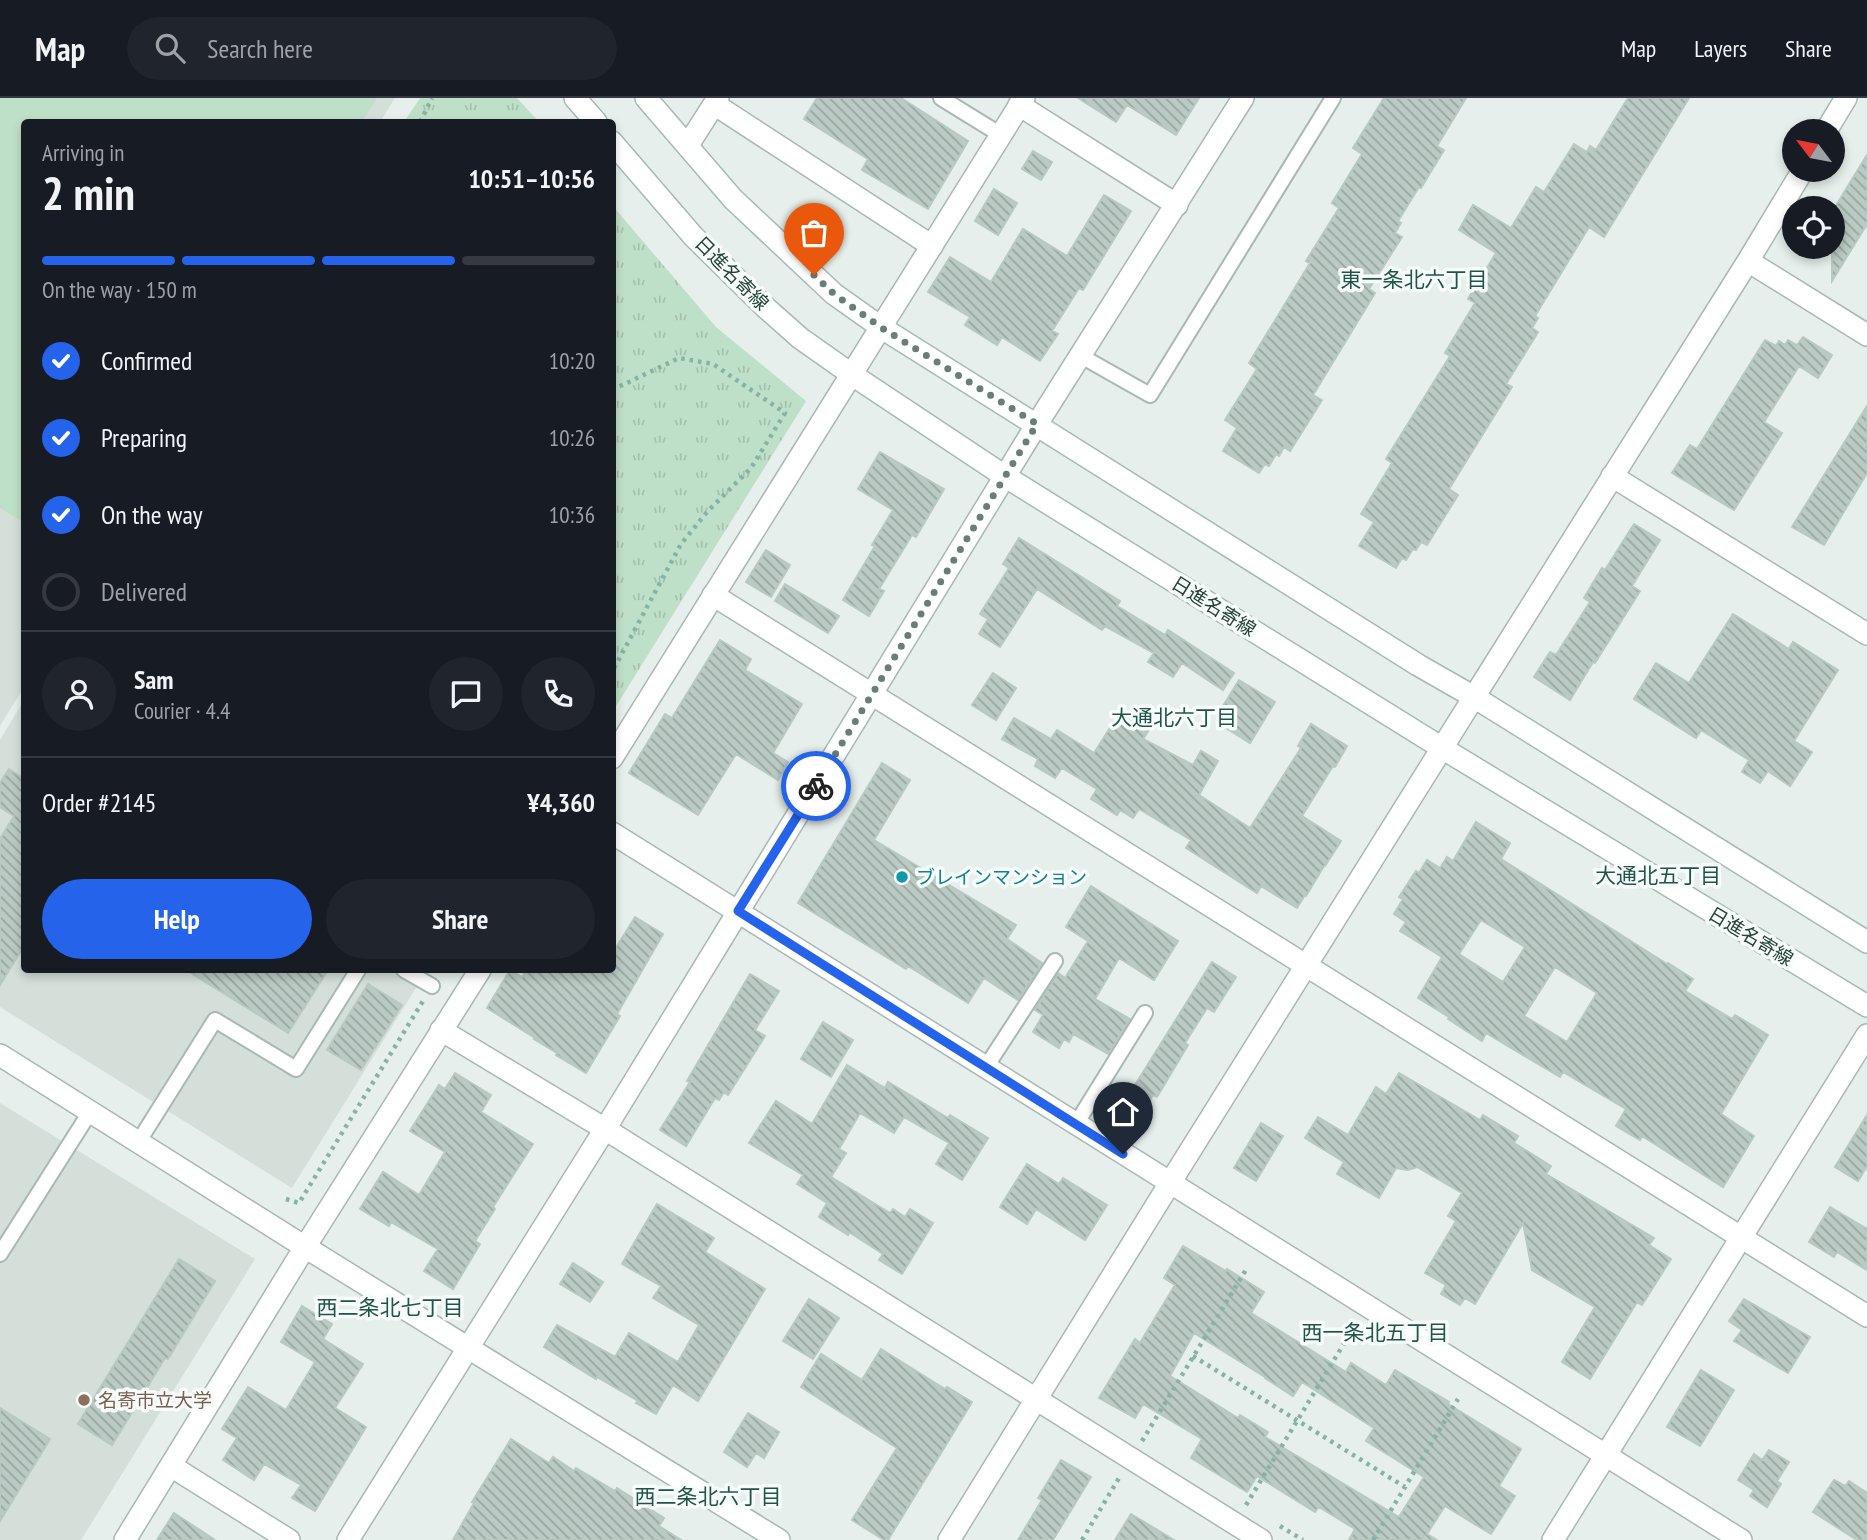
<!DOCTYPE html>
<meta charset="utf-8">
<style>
body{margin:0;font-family:"PT Sans Narrow","Noto Sans JP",sans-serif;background:#20242c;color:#f1f3f6;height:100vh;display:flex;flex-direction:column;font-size:26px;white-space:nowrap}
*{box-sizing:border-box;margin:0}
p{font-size:23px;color:#9ea1a6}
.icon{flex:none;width:38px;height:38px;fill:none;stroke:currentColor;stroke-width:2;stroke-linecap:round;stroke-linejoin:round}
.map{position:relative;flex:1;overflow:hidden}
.details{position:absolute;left:21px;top:21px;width:595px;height:854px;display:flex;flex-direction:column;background:#171b24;border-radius:7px;box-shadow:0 4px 10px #0003}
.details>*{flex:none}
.needle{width:46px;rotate:302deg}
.tools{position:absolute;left:1782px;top:21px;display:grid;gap:14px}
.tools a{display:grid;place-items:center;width:63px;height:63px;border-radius:50%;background:#171b24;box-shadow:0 4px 10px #0003;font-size:35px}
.pin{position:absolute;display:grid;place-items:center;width:60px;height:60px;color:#fff;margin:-72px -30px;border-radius:50% 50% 50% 0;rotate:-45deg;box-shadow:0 0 7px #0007}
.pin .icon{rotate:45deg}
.courier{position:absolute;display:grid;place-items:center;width:70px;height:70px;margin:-35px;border:5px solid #2563eb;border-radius:50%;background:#fff;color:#222;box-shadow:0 2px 9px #0007}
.overview em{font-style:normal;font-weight:700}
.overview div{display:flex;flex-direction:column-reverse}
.overview{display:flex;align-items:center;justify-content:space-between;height:119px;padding:0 21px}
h1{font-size:46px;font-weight:700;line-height:52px}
.bar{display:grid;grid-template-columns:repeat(4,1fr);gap:10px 7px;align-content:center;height:84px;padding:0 21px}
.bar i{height:9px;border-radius:5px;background:#363941}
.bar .on{background:#2563eb}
.bar p{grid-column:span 4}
.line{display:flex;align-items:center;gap:18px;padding:0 21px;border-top:2px solid #363941}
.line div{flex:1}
.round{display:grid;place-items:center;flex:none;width:74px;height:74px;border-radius:37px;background:#20242c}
ol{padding:0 21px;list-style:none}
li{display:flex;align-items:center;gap:21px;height:77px}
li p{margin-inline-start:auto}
li .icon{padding:7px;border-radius:50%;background:#2563eb;color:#fff;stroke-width:4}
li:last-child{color:#9ea1a6}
li i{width:38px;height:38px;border:4px solid #363941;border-radius:50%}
.primary-button{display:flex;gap:14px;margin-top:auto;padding:14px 21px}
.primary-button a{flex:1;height:80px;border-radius:42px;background:#2563eb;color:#fff;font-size:28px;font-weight:700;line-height:80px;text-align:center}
.primary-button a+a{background:#20242c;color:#f1f3f6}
header{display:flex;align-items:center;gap:42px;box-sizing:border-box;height:98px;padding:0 35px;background:#171b24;border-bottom:2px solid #363941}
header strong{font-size:33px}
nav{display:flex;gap:38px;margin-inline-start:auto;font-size:24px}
.search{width:490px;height:63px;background:#20242c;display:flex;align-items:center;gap:18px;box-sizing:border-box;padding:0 24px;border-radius:38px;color:#9ea1a6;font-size:26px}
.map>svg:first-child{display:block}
.built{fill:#d4dfda}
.green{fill:#bfe0c8}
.park{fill:url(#park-tufts)}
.building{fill:url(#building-back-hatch);stroke:#b8c9c2;stroke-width:2;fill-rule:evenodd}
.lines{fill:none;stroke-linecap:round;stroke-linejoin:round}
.service-casing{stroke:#a8b8b2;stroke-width:18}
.minor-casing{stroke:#a8b8b2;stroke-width:24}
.tertiary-casing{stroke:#a8b8b2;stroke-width:24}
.secondary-casing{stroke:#a4bbb3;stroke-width:24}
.path{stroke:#86b3a5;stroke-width:4.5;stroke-dasharray:3.5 5;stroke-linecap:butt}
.service{stroke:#fff;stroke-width:14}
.minor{stroke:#fff;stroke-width:21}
.tertiary{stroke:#fff;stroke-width:21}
.secondary{stroke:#fff;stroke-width:21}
.done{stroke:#687f78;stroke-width:7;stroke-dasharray:0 12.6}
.route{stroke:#2563eb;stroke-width:9}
.culture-dot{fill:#0f9aa8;stroke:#f7fbf9;stroke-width:2.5}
.education-dot{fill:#8d6e63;stroke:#f7fbf9;stroke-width:2.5}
.labels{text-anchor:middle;stroke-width:7;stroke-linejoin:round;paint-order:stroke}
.street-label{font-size:19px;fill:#24423a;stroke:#f7fbf9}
.culture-label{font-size:19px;fill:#0d838f;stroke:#f7fbf9;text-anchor:start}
.education-label{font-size:19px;fill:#785e54;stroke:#f7fbf9;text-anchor:start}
.neighbourhood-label{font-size:21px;fill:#1f5548;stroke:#f7fbf9}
</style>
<header>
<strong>Map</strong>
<div class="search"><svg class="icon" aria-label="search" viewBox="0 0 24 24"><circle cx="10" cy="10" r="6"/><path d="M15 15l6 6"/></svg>Search here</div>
<nav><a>Map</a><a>Layers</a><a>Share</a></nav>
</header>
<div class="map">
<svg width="1867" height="1442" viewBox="0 0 1867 1442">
<defs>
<pattern id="park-tufts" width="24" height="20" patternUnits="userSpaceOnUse" patternTransform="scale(1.75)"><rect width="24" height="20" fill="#bfe0c8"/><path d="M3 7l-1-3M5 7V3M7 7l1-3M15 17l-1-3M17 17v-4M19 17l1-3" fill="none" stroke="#a4c1ad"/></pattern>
<pattern id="building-back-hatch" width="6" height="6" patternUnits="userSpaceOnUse" patternTransform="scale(1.75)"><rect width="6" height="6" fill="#bbcac4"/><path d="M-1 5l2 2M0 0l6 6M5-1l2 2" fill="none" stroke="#98a6a0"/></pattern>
</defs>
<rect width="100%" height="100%" fill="#e6efeb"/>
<path class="built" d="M 0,0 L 395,0 L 380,24 L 24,24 L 24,589 L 0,628 Z
M 24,602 L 24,872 L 427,872 L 292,1090 L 0,909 L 0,642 Z
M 0,1005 L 255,1161 L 81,1442 L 0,1442 Z"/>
<path class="green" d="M 0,0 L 377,0 L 362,24 L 24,24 L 24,425 L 0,410 Z"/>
<path class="park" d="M 420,0 L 517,0 L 539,24 L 404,24 Z
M 612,107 L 716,229 L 806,303 L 613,613 Z"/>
<path class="building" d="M 817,0 L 901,0 L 968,43 L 928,111 L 862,72 L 868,61 L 804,21 Z
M 1078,0 L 1199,0 L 1176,37 L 1127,7 L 1116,24 Z
M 1384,0 L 1466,0 L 1437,48 L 1444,52 L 1421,90 L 1419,89 L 1398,123 L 1401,125 L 1395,135 L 1402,139 L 1369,191 L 1375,195 L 1313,297 L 1322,302 L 1290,353 L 1284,349 L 1279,358 L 1276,356 L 1269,368 L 1265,366 L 1259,375 L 1223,353 L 1237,330 L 1225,322 L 1257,271 L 1249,265 L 1310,165 L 1306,163 L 1339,110 L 1332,105 L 1362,56 L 1353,50 Z
M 1628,0 L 1689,0 L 1604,139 L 1589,129 L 1535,218 L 1538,220 L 1532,230 L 1538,234 L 1506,286 L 1512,289 L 1449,391 L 1458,397 L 1427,447 L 1421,444 L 1416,452 L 1413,451 L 1406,462 L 1402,460 L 1396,470 L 1359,448 L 1374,424 L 1361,416 L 1392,365 L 1386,361 L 1450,258 L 1445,255 L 1475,205 L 1468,201 L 1496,155 L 1459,132 L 1473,107 L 1511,130 L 1536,89 L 1544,94 L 1574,46 L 1587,54 L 1590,48 L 1596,52 Z
M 1033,53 L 1052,64 L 1041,82 L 1022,71 Z
M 1867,57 L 1867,126 L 1832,183 L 1832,114 Z
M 994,91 L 1017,105 L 998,137 L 975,123 Z
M 1104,97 L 1131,113 L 1083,192 L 1079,190 L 1052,233 L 1058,236 L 1040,263 L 1002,239 L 997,247 L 965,227 L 970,219 L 928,194 L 950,159 L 991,184 L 1023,131 L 1067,158 Z
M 1803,239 L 1832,257 L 1818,280 L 1799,268 L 1764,324 L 1782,335 L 1734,412 L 1672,375 L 1690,347 L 1697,351 L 1765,242 L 1776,248 L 1779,243 L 1785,247 L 1788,242 L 1797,247 Z
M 1867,308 L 1867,375 L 1824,447 L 1792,429 Z
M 880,354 L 944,391 L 916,439 L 912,437 L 879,491 L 884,493 L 869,518 L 843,502 L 875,448 L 872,447 L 893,412 L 858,391 Z
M 1634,426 L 1660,442 L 1632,488 L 1640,493 L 1595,565 L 1593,564 L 1570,602 L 1534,579 L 1550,554 L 1556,557 L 1590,504 L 1584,500 L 1602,470 L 1605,472 Z
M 1019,440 L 1120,503 L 1117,508 L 1165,537 L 1168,532 L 1234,575 L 1223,592 L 1182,565 L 1173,579 L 1148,564 L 1154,555 L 1105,528 L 1102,532 L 1037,491 L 1000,549 L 979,536 L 988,521 L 980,516 L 1009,470 L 1003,466 Z
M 766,452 L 790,467 L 771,499 L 746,484 Z
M 785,486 L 839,518 L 828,535 L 775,503 Z
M 1733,516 L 1789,551 L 1793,544 L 1838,572 L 1794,643 L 1812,654 L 1790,688 L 1768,673 L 1760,685 L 1742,674 L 1749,662 L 1701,632 L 1696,640 L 1634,601 L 1656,565 L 1689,585 Z
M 720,542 L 751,561 L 745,572 L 802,606 L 773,655 L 788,664 L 778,682 L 736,656 L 698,717 L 629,675 L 665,616 L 672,620 Z
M 993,575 L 1016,590 L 996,622 L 972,607 Z
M 1239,582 L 1275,604 L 1250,645 L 1226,630 L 1232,621 L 1220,613 Z
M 1120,614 L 1149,632 L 1143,641 L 1193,667 L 1201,653 L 1218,663 L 1199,697 L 1250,730 L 1301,650 L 1298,648 L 1311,626 L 1347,648 L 1335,669 L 1333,668 L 1302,718 L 1341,743 L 1325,768 L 1324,768 L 1306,798 L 1305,797 L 1297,810 L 1261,788 L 1257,795 L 1186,750 L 1191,742 L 1139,711 L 1133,720 L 1120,712 L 1117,717 L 1091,701 L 1097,691 L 1062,670 L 1055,680 L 1035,668 L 1038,661 L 1002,641 L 1014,620 L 1051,641 L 1057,632 L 1094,655 Z
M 882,665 L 910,682 L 874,742 L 1016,827 L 1007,841 L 1042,865 L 1018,902 L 984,880 L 968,905 L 908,868 L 906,871 L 798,805 Z
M 9,671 L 24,681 L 24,848 L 0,887 L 0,741 L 14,718 L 0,709 L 0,685 Z
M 1476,724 L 1510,745 L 1501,761 L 1667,866 L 1668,865 L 1693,881 L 1685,893 L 1732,921 L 1735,917 L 1768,937 L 1721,1016 L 1754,1038 L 1723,1089 L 1642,1038 L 1640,1042 L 1616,1028 L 1626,1011 L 1563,974 L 1560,979 L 1486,935 L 1482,943 L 1448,921 L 1449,919 L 1418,900 L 1442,859 L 1400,833 L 1406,824 L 1394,816 L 1403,801 L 1399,799 L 1416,773 L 1419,775 L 1427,762 L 1440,770 L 1447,759 L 1453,763 ZM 1481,822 L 1525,849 L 1503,884 L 1459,856 ZM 1555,869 L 1597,895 L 1567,944 L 1524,918 Z
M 1091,788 L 1178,843 L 1154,882 L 1119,860 L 1095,901 L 1130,921 L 1108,956 L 1073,936 L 1069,944 L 1064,941 L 1059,950 L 1033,934 L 1043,917 L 1035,912 L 1058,875 L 1065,880 L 1088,843 L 1066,829 Z
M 635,819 L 663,836 L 617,916 L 620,918 L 586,975 L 556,957 L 557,955 L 534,941 L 535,940 L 487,910 L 510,872 L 522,879 L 527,872 L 612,872 L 612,856 Z
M 1212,864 L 1236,879 L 1214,914 L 1207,910 L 1185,945 L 1188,947 L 1157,999 L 1153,997 L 1147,1006 L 1130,995 Z
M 186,872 L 328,872 L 288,935 Z
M 750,876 L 779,893 L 755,932 L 765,938 L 728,997 L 724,994 L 719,1002 L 715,1000 L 686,1048 L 660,1032 L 690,984 L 687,983 Z
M 368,886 L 402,907 L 361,972 L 327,952 Z
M 823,924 L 853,942 L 831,979 L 801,961 Z
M 847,967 L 885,990 L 888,984 L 948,1020 L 950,1017 L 988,1040 L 962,1082 L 936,1066 L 949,1045 L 904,1019 L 894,1035 L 860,1015 L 839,1051 L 846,1055 L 831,1079 L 890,1115 L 893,1111 L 905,1119 L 910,1111 L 933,1125 L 902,1176 L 879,1162 L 883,1156 L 849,1134 L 848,1137 L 819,1119 L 827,1105 L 797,1086 L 803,1077 L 749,1045 L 776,1003 L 812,1026 Z
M 455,975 L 491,997 L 481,1014 L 533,1046 L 493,1109 L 495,1111 L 475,1143 L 480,1146 L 453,1191 L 424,1173 L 438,1151 L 391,1124 L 389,1128 L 360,1111 L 383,1074 L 419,1097 L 445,1054 L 410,1033 L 439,987 L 445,991 Z
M 1399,975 L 1480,1022 L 1483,1017 L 1518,1038 L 1514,1045 L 1551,1068 L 1546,1076 L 1654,1140 L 1649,1147 L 1671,1161 L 1642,1207 L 1637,1204 L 1590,1281 L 1562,1264 L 1595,1209 L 1532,1172 L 1523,1125 L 1475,1206 L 1465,1200 L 1460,1207 L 1441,1196 L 1446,1187 L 1425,1175 L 1456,1123 L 1448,1118 L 1462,1095 L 1417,1069 L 1408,1072 L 1396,1070 L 1379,1100 L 1337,1076 L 1344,1064 L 1305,1040 L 1318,1019 L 1348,1037 L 1376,989 L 1386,996 Z
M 1867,1017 L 1867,1068 L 1858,1083 L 1835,1069 Z
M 1261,1025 L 1283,1038 L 1256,1083 L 1234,1070 Z
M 1027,1066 L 1059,1086 L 1063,1080 L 1107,1107 L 1085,1142 L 1036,1111 L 1027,1126 L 1000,1109 Z
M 657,1106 L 714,1140 L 705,1154 L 765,1191 L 698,1303 L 673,1287 L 656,1316 L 636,1305 L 638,1303 L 597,1279 L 596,1281 L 544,1249 L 557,1227 L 615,1259 L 629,1235 L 678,1264 L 699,1227 L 653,1200 L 661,1188 L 622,1166 Z
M 1830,1109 L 1867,1131 L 1867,1172 L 1837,1154 L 1834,1159 L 1809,1144 Z
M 1183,1148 L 1226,1173 L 1227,1171 L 1264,1194 L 1251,1215 L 1346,1274 L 1351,1265 L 1386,1287 L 1395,1272 L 1449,1304 L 1448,1306 L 1521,1351 L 1499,1388 L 1515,1398 L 1491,1436 L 1445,1408 L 1427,1436 L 1437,1442 L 1349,1442 L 1355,1431 L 1319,1409 L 1315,1414 L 1257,1378 L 1247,1394 L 1191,1360 L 1202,1341 L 1143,1306 L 1135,1320 L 1099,1300 L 1135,1241 L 1140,1245 L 1175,1187 L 1164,1180 ZM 1194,1235 L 1265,1279 L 1265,1280 L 1293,1298 L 1302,1284 L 1374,1330 L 1366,1343 L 1424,1379 L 1399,1419 L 1265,1339 L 1268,1334 L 1240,1317 L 1238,1320 L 1170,1278 Z
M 179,1161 L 215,1183 L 168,1261 L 165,1260 L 112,1347 L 78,1326 Z
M 573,1165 L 603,1184 L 590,1204 L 560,1186 Z
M 809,1201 L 839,1220 L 813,1261 L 783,1243 Z
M 1744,1201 L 1810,1239 L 1788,1275 L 1734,1243 L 1742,1232 L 1729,1223 Z
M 302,1208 L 332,1226 L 323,1241 L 363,1266 L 335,1310 L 366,1329 L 315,1413 L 292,1400 L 301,1387 L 264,1366 L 254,1382 L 223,1362 L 237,1340 L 222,1331 L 248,1289 L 286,1312 L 315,1264 L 281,1244 Z
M 881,1251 L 945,1291 L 947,1289 L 972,1304 L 888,1442 L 884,1442 L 852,1422 L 897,1350 L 801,1289 L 821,1256 L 862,1282 Z
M 1701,1272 L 1734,1292 L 1700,1348 L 1667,1329 Z
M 0,1310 L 50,1341 L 0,1423 Z
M 748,1315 L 779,1334 L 764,1360 L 756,1355 L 747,1369 L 724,1354 Z
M 511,1341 L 549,1365 L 553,1359 L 574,1373 L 576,1370 L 615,1393 L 617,1390 L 664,1420 L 659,1428 L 681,1442 L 453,1442 L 474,1405 L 472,1404 Z
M 1769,1352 L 1789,1364 L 1777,1383 L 1781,1386 L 1767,1409 L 1750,1398 L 1754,1392 L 1738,1382 L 1754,1356 L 1762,1362 Z
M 1061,1362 L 1091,1379 L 1053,1442 L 1018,1442 L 1042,1402 L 1038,1400 Z
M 1834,1382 L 1845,1388 L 1849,1383 L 1867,1395 L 1867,1442 L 1857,1442 L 1813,1414 Z
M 174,1415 L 215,1442 L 157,1442 Z
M 1131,1416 L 1174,1442 L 1115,1442 Z"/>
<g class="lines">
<g class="service-casing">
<path id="service" d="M 941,0 L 1001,37
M 1081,258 L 1150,297 L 1333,0
M 404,872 L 432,888
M 986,969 L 1055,863
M 1076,1026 L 1145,915
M 139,1043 L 215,922 L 296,971 L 358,872
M 0,1156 L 90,1014"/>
</g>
<g class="minor-casing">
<path id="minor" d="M 714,6 L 932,148
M 1019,7 L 1177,107
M 1826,33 L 1846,0
M 688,47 L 718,0
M 1748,163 L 1867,237
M 1612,378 L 1867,536
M 713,497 L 1867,1218
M 1474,599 L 1748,163 L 1803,72
M 441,932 L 605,1031 L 1261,1442
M 171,1368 L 289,1442
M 348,1442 L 605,1031 L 1037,326"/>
</g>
<g class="tertiary-casing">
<path id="tertiary" d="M 1037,326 L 1243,0
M 612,660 L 1024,0
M 612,735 L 1741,1442
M 0,957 L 305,1149 L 779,1442
M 125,1442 L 305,1149 L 480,872
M 949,1442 L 1170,1085 L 1474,599
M 1553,1442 L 1867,937"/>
</g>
<g class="secondary-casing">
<path id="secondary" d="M 575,0 L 596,24
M 646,0 L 733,101 L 834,196 L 882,230 L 1418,567 L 1474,599 L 1867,844
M 612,44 L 693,138 L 765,209 L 800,240 L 851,276 L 1006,379 L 1442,650 L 1867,908"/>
</g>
<path class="path" d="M 420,24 L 432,0
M 612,292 L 679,260 L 713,266 L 785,315 L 751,370 L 707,414 L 681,446 L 612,574
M 286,1101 L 299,1105 L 423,903
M 1193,1258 L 1405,1389
M 1142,1343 L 1247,1170
M 1246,1407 L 1351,1234
M 1280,1428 L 1303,1442
M 1082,1442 L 1119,1380
M 1373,1442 L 1458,1301"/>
<use href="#service" class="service"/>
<use href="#minor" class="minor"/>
<use href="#tertiary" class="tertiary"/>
<use href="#secondary" class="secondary"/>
</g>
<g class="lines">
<path class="done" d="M 814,177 L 834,196 L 882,230 L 1037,326 L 816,688"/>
<path class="route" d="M 816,688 L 738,813 L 1123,1056"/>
</g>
<circle class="culture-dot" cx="902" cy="779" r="7"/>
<circle class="education-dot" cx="84" cy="1302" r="7"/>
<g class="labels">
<g class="street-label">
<text transform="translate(732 175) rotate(45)" y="7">日進名寄線</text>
<text transform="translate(1214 508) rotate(32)" y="7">日進名寄線</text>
<text transform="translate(1751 838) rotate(31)" y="7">日進名寄線</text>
</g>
<g class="culture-label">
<text x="916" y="786">ブレインマンション</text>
</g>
<g class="education-label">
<text x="98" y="1309">名寄市立大学</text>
</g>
<g class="neighbourhood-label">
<text x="1414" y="189">東一条北六丁目</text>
<text x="1174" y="627">大通北六丁目</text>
<text x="1658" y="785">大通北五丁目</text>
<text x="390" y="1217">西二条北七丁目</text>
<text x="1375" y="1242">西一条北五丁目</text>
<text x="708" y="1406">西二条北六丁目</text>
</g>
</g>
</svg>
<div class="tools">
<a><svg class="needle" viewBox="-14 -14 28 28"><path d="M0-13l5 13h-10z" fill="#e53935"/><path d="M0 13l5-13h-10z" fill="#9ea1a6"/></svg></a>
<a><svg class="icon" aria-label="locate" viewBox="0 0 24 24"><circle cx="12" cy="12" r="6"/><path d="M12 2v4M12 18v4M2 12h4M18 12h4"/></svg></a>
</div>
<div class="pin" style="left:814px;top:177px;background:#ea580c"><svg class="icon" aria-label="bag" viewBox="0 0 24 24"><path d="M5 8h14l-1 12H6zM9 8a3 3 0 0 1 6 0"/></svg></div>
<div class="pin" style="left:1123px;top:1056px;background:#1f2937"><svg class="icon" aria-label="home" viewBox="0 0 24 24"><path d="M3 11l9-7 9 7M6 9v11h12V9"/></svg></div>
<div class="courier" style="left:816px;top:688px"><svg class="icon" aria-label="bike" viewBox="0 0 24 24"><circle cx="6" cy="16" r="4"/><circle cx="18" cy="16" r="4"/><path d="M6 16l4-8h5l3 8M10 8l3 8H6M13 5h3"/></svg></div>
<section class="details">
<div class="overview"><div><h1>2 min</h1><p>Arriving in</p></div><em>10:51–10:56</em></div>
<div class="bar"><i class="on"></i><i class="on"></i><i class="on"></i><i></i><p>On the way · 150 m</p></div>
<ol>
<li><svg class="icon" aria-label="check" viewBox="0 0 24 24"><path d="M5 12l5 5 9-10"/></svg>Confirmed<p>10:20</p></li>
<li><svg class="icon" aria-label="check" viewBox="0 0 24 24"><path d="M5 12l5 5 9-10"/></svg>Preparing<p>10:26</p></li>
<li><svg class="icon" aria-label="check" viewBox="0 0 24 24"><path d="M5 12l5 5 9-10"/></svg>On the way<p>10:36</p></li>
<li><i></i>Delivered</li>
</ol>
<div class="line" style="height:126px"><a class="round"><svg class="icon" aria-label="person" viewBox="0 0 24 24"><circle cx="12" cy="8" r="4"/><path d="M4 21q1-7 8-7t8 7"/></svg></a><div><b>Sam</b><p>Courier · 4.4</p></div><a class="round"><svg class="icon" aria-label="chat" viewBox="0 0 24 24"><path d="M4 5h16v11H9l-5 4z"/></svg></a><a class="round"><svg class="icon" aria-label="phone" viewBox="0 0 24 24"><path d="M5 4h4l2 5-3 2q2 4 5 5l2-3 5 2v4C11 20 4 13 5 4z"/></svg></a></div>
<div class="line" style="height:91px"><div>Order #2145</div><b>¥4,360</b></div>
<div class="primary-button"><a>Help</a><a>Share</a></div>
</section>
</div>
